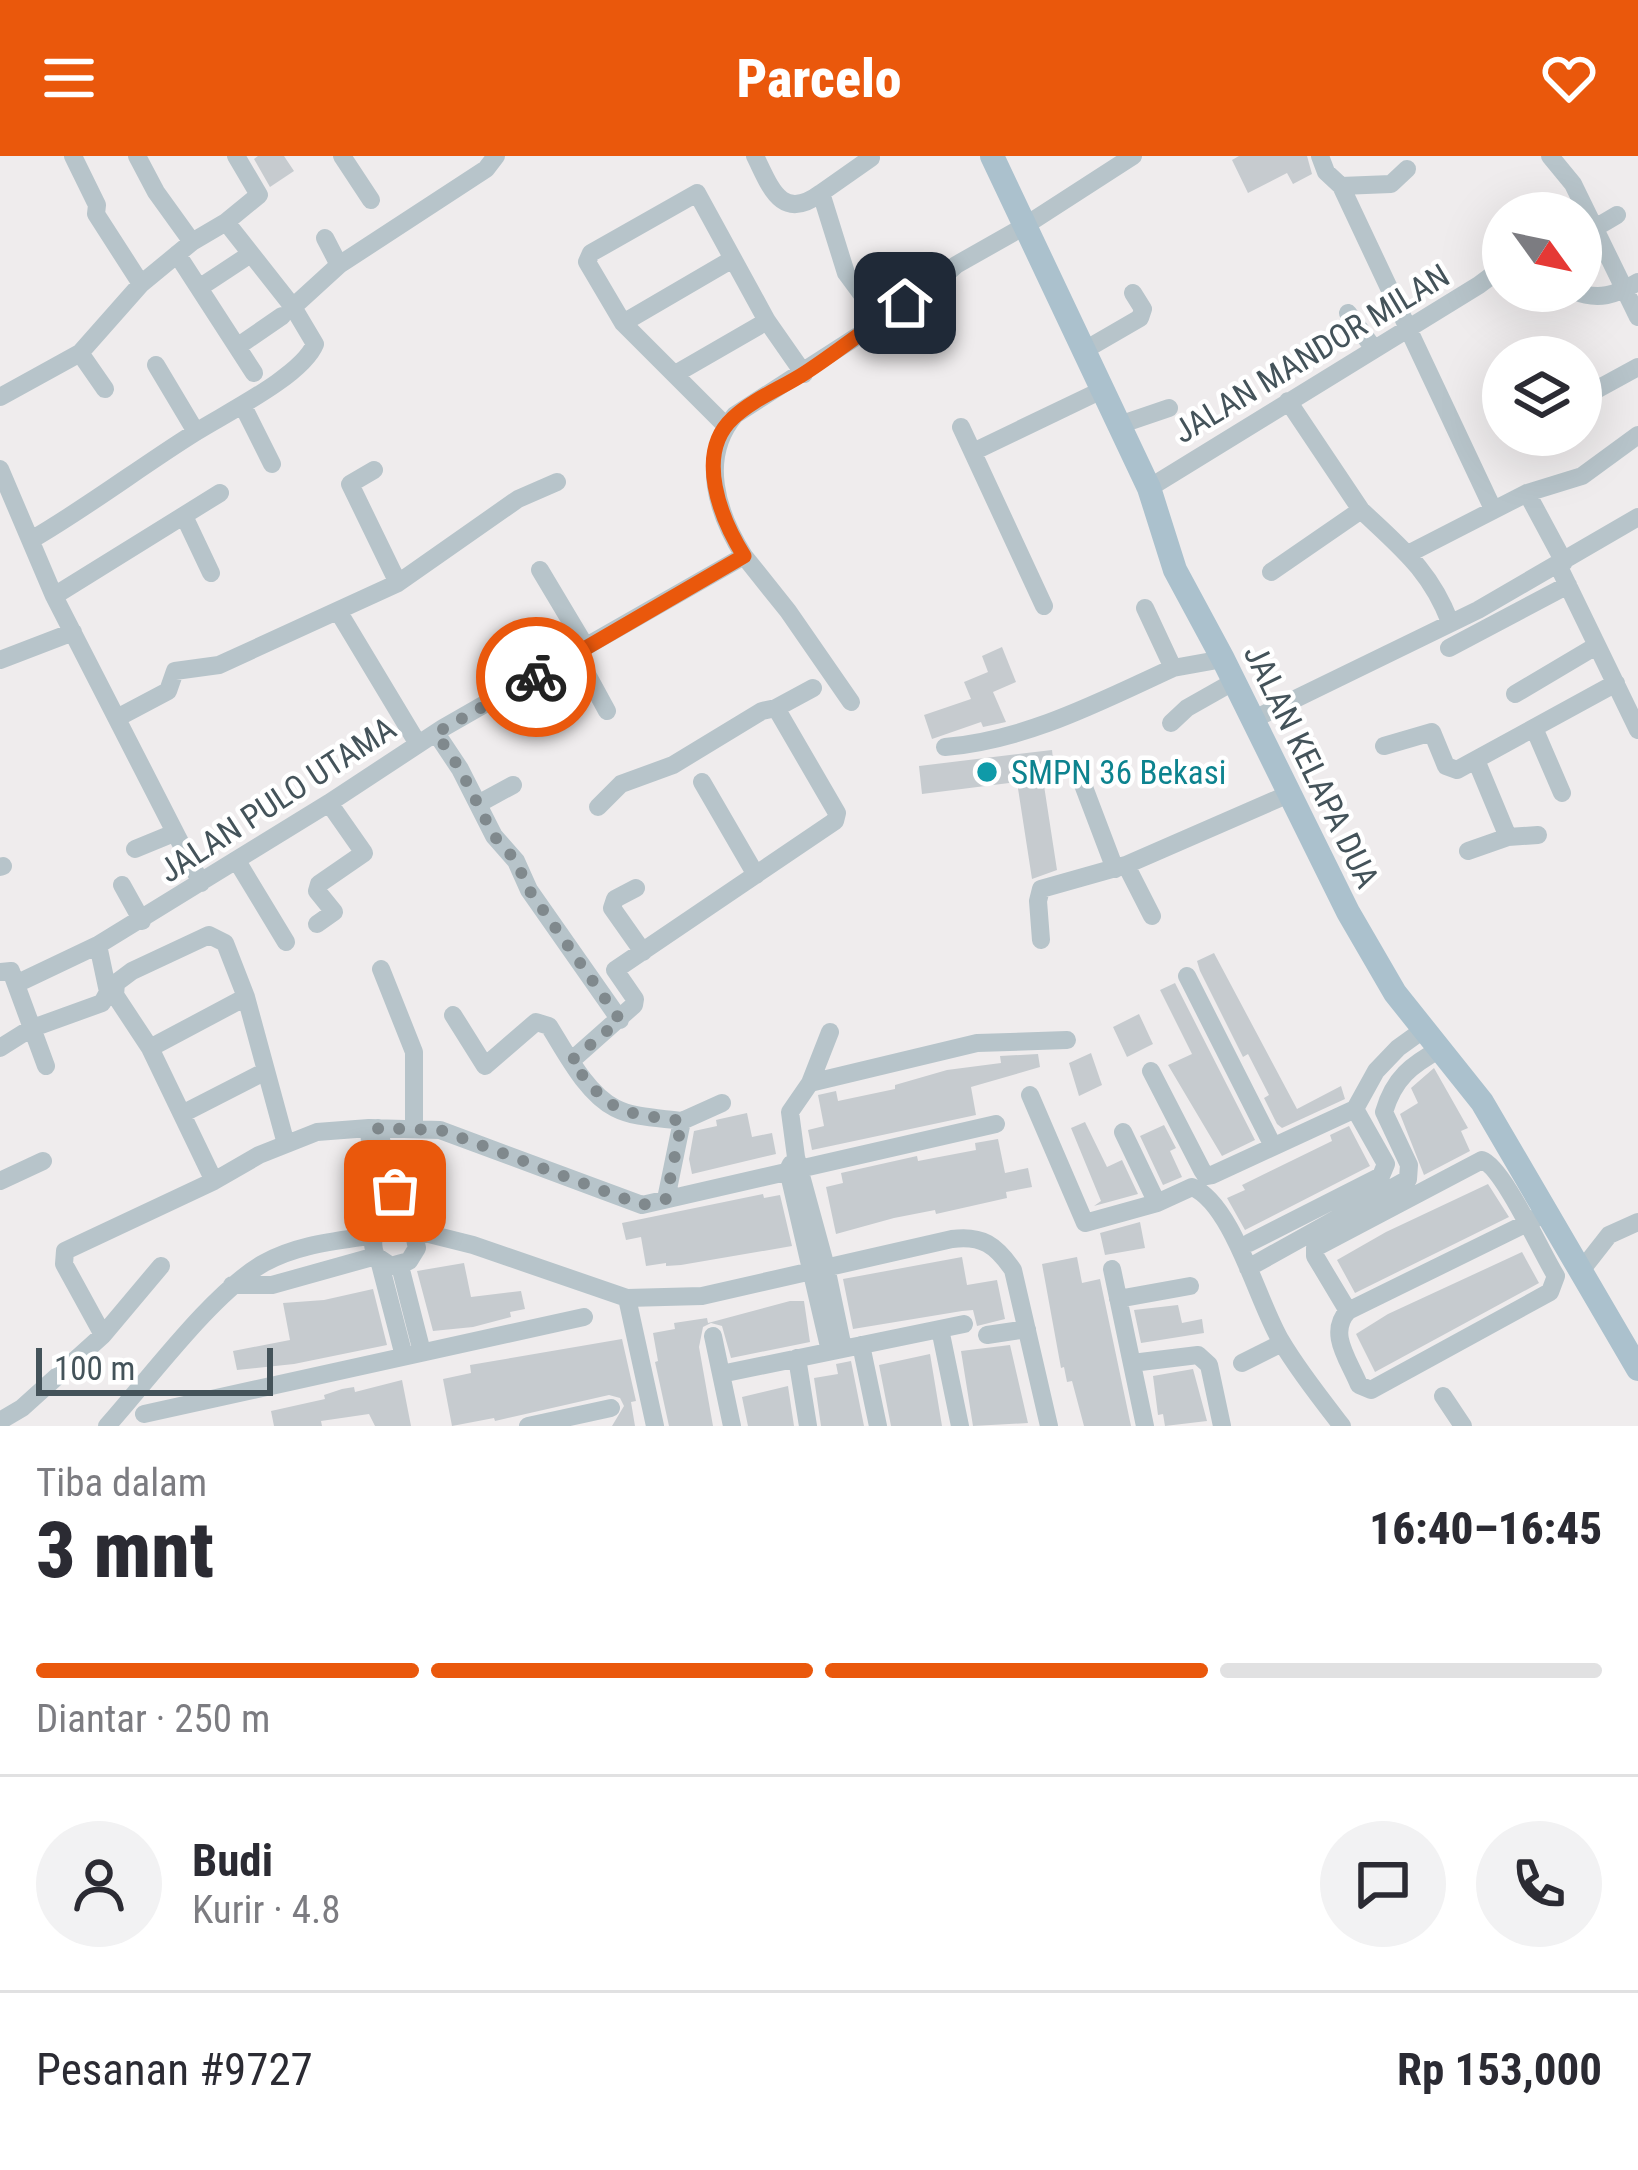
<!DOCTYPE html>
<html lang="id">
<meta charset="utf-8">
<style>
body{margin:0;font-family:"Roboto Condensed",sans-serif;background:#f2f2f3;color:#2b2b33;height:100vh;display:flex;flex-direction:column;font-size:45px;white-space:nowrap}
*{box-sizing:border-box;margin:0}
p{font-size:39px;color:#7c7c81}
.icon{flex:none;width:66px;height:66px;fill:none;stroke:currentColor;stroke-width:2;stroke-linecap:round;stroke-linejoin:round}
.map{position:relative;height:1270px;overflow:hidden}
.details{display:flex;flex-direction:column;background:#fff;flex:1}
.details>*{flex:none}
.needle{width:78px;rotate:123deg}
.fabs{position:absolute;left:1482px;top:36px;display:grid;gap:24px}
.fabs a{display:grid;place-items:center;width:120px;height:120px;border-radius:50%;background:#fff;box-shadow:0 12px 48px #0002;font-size:60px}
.scale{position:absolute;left:36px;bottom:30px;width:237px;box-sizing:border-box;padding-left:12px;border:6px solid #44535a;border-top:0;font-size:33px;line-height:42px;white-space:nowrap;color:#44535a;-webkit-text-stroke:9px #fff;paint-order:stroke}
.pin{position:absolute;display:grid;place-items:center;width:102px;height:102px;color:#fff;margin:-51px;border-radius:24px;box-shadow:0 6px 18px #0006}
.courier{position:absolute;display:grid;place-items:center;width:120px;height:120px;margin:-60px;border:9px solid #ea580c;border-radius:50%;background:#fff;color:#222;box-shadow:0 3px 15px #0007}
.summary em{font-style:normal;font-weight:800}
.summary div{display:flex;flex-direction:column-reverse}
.summary{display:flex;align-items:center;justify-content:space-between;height:204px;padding:0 36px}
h1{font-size:78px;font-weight:800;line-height:90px}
.bar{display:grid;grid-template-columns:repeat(4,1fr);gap:18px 12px;align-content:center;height:144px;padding:0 36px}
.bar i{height:15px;border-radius:9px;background:#e1e1e2}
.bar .selected{background:#ea580c}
.bar p{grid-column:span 4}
.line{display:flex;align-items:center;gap:30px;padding:0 36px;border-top:3px solid #e1e1e2}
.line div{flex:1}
.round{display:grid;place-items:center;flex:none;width:126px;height:126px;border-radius:63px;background:#f2f2f3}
header{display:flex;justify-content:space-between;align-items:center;height:156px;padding:0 36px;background:#ea580c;color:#fff;font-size:54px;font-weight:800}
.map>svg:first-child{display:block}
.building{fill:#c6cbcf}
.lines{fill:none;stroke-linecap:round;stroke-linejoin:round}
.minor{stroke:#b7c4ca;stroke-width:18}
.major{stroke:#abc1cd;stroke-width:24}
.done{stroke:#80898d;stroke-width:12;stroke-dasharray:0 21.6}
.route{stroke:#ea580c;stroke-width:15}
.culture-dot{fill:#0f9aa8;stroke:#fff;stroke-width:4.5}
.labels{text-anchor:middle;stroke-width:9;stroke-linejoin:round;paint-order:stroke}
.street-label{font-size:33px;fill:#44535a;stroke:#fff}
.culture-label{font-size:33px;fill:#0d838f;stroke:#fff;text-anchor:start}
</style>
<header><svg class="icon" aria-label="menu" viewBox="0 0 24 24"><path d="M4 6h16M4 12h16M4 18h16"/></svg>Parcelo<svg class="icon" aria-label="heart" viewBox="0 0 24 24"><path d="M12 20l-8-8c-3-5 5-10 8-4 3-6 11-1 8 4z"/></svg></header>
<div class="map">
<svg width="1638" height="1270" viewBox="0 0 1638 1270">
<rect width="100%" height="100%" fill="#efeced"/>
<path class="building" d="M 258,0 L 284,0 L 294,15 L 270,31 L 254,3 Z
M 1239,0 L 1307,0 L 1312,18 L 1293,28 L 1287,17 L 1248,37 L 1232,4 Z
M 1002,491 L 1016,526 L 993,536 L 1006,566 L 983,571 L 981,566 L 932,583 L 924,559 L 971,543 L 964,526 L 988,516 L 982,500 Z
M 1052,594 L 1055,621 L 1043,623 L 1057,714 L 1032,723 L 1017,626 L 922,638 L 919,610 Z
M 1214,797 L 1297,953 L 1341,930 L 1345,943 L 1282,972 L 1277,968 L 1264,942 L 1269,939 L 1248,898 L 1243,901 L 1200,815 L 1197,805 Z
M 1175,827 L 1255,984 L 1222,1000 L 1168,909 L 1192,898 L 1160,834 Z
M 1139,858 L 1153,888 L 1127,901 L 1113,871 Z
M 1091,897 L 1102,929 L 1079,940 L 1069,907 Z
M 1038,898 L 1040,911 L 971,931 L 976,959 L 812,994 L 808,974 L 824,970 L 818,939 L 836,935 L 838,945 L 895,933 L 895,929 L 947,914 L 1001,907 L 1000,900 Z
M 1434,912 L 1468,972 L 1461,975 L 1470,995 L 1424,1019 L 1400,958 L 1418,947 L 1411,932 Z
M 747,957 L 752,981 L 772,977 L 776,998 L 692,1018 L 689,1003 L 694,975 L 717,970 L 716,964 L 720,963 Z
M 1085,966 L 1107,1011 L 1122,1004 L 1138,1038 L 1094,1050 L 1101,1045 L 1071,972 Z
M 1164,969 L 1176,992 L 1170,995 L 1182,1021 L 1163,1029 L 1140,980 Z
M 1349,970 L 1370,1010 L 1245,1074 L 1227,1042 L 1245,1034 L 1242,1029 L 1332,985 L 1330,979 Z
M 998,983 L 1005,1017 L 1028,1012 L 1032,1031 L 1006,1036 L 1007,1042 L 936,1058 L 935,1054 L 894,1062 L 836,1078 L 826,1031 L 843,1027 L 841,1017 L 917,1000 L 918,1005 L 976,994 L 975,987 Z
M 1488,1028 L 1509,1061 L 1355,1137 L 1337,1104 L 1386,1076 Z
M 763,1038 L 764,1042 L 780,1039 L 792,1090 L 681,1109 L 666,1110 L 666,1107 L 646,1110 L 641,1081 L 626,1084 L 622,1067 Z
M 1140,1066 L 1145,1092 L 1105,1099 L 1100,1077 Z
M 1522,1096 L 1539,1127 L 1375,1216 L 1356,1178 L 1388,1158 Z
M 962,1101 L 967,1129 L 997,1124 L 1005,1163 L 977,1170 L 973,1154 L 962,1155 L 853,1173 L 843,1123 Z
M 1077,1101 L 1082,1127 L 1100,1123 L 1131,1270 L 1084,1270 L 1072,1225 L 1067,1226 L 1064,1211 L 1061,1212 L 1042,1108 Z
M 464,1107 L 471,1141 L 521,1135 L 525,1153 L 510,1156 L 511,1161 L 473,1171 L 433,1175 L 417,1115 Z
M 373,1133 L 387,1189 L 294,1208 L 237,1214 L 233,1195 L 290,1184 L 283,1147 L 324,1144 Z
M 790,1145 L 804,1145 L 810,1186 L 731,1202 L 722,1170 L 711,1167 L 703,1171 L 699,1191 L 713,1270 L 669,1270 L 655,1206 L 658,1205 L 653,1177 L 675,1173 L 674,1167 L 707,1162 L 708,1167 Z
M 1178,1149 L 1182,1167 L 1202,1163 L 1204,1177 L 1141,1187 L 1134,1154 Z
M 622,1183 L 636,1245 L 631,1246 L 635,1270 L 612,1270 L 624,1250 L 620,1242 L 609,1239 L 495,1265 L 494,1262 L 452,1270 L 443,1223 L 471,1217 L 470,1209 Z
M 1010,1189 L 1028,1267 L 973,1270 L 961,1195 Z
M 930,1198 L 942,1270 L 891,1270 L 879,1209 Z
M 851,1205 L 864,1270 L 821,1270 L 814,1222 L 838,1218 L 836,1208 Z
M 1193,1213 L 1207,1265 L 1165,1270 L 1163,1258 L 1158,1259 L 1153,1220 Z
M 402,1224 L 411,1270 L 375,1270 L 369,1258 L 321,1265 L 322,1270 L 274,1270 L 271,1255 L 325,1243 L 324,1239 L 342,1233 L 354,1231 L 355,1236 Z
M 788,1230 L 794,1270 L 748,1270 L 742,1241 Z"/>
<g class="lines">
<path class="minor" d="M 73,0 L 97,49 L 96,58 L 141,128
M 137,0 L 156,36 L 192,86
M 342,0 L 371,44
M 755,0 C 770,30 781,67 821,37
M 1320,0 L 1326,16 L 1341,30 L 1391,28 L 1407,13
M 1550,0 L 1573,28 L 1638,161
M 871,2 L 821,37 L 846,117 L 880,163
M 1341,30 L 1493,353
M 226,66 L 259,39 L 236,0
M 1595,72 L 1617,59
M 325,82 L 339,109
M 177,98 L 254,217
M 199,132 L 243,103
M 1574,135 C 1598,145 1616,139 1638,126
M 293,151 L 339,109 L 486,13 L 496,0
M 1348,157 L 1374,193
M 623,167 L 731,104
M 237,191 L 282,160
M 1083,195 L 1140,162 L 1143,153 L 1133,137
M 80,197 L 105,233
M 156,209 L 196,276
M 677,217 L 767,165
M 1594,235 L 1638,211
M 0,241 L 80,197 L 141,128 L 192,86 L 226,66 L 293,151 L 315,188 C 302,220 226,257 196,276 C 140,311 88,351 31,384
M 243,250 L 272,308
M 1119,269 L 1169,252
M 726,270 L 623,167 L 587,106 L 591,97 L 697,37 L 767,165 L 804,218
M 961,271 L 1044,450
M 973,296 L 1102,234
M 0,313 L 54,440 L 201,727
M 374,314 L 350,328 L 398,427
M 1149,332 L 1479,129 L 1503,111
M 1527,337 L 1564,406
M 1361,354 C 1401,392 1430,414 1450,466
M 184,360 L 211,417
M 1408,398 L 1527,337 L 1582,320 L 1638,279
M 744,400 L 788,455 L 851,546
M 1558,409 L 1638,574
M 540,414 L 586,491
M 1271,416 L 1361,354 L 1288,245
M 54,440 L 220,337
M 1145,452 L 1173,512 L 1223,503
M 338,455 L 418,588
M 1449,492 L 1568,429
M 576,498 L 607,555
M 0,504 L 73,476
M 1515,538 L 1596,490
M 117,562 L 168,535 L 175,515 L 219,509 L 398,427 L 518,343 L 557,326
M 1252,564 L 1478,454 L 1638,361
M 1171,567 L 1187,552 L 1233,526
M 1534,572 L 1562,637
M 436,577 L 460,613 L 494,680 L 516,705 L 529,734 L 620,864
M 1384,590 L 1432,576 L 1446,610 L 1457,614 L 1616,527
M 945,591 C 1027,584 1099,546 1173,512
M 1476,604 L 1508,681 L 1538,679
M 702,626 L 756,719
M 1082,626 L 1115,713
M 478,648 L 513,629
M 598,651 L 621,628 L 673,609 L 762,555 L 776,552
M 135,693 L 174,677
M 1468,695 L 1508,681
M 237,705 L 286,786
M 1126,709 L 1152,760
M 0,711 L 3,710
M 122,729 L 142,765
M 636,732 L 615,743 L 612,752 L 643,796
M 317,768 L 334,756 L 317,735 L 319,728 L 364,697 L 329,647
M 1041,784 L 1038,745 L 1041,733 L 1126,709 L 1289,638
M 98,789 L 329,647 L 443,572 L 744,400 C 717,357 699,302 735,259 L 926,136 L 956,109 L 1023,71 L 1133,0
M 381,813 L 414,896 L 414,972
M 0,816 L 11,815 L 46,910
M 1187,820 L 1272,988
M 453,859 L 485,910 L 536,866 L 549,870 C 566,897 586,937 615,952 C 634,962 661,962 682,965 L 666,1043
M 830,876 L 810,927 L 790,956 L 796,1001 L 826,1111 L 843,1192
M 0,892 L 30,873 L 102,847 L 108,836 L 98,789 L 16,828
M 150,892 L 246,841
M 571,905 L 634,849 L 635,843 L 615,814 L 835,665 L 837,657 L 776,552 L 813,532
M 1151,915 L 1202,1014 L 1206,1020 L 1212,1019 L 1355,953 L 1376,915 L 1398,892 L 1423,874
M 810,927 L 977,887 L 1067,884
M 1030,939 L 1085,1067 L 1157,1047 L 1192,1031 C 1233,1048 1258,1147 1281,1185 C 1298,1214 1321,1243 1342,1270
M 182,958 L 266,915
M 682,965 L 722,947
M 369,972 L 376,1075
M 378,972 L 403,1067
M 1123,976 L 1157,1047
M 791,1008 L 788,1014 L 830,1195
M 0,1025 L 43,1005
M 214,1025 L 150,892 L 115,839 L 116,827 L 132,815 L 209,779 L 225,787 L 246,841 L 286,988
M 413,1074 L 417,1092 L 409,1105 L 391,1110 L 376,1100 C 368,1081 378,1066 399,1065 L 413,1074 L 473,1089 L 627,1142 L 702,1140 L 952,1083 C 982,1079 996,1089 1013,1114 L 1049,1270
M 1249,1087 L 1381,1020 L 1386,1008 L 1355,953
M 379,1104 L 404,1200
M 400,1110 L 422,1196
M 1248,1112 L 1408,1023 L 1409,1009 L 1384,956 C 1394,922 1411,909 1442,892
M 1112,1113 L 1145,1270
M 1580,1116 L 1609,1079 L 1638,1066
M 232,1129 L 272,1129 L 376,1100
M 627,1142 L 655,1270
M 1118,1143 L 1190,1130
M 1348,1155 L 1315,1100 L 1315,1092 L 1482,1004 C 1503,1011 1541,1096 1556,1120 L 1550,1136 L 1371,1234 L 1359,1229 C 1349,1204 1327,1177 1348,1155 L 1525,1068 L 1544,1058
M 940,1173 L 960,1270
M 103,1179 L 161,1110
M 987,1179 L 1027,1173
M 713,1180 L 732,1270
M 861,1189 L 878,1270
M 797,1202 L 808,1270
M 1132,1207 L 1198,1199 L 1209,1209 L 1222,1270
M 1242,1207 L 1282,1187
M 721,1218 L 964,1168
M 1443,1240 L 1463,1270
M 144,1258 L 584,1161
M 0,1265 L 22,1252 L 103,1179 L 64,1108 L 65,1095 L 214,1025 L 259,999 L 317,976 L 369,972 L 440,974 L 642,1049 L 996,968
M 107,1270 C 149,1223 213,1136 264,1107 C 298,1088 337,1085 374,1079
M 528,1270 L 611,1252"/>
<path class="major" d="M 992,0 L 1149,332 L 1175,414 L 1223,503 L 1348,756 L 1395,837 L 1482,946 L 1638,1213"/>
</g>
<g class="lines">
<path class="done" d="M 395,1035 L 378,972 L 440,974 L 642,1049 L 666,1043 L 682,965 C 615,955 614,959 571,905 L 620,864 L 529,734 L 516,705 L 494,680 L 460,613 L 436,577 L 536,521"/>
<path class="route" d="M 536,521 L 744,400 C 721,363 694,298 733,262 C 753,243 782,232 805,217 C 839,195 870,169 905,147"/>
</g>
<circle class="culture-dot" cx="987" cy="616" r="12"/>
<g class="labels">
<g class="street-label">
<text transform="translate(1311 197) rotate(-31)" y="12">JALAN MANDOR MILAN</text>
<text transform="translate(1312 610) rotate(64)" y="12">JALAN KELAPA DUA</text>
<text transform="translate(277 643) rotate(-33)" y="12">JALAN PULO UTAMA</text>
</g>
<g class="culture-label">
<text x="1011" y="628">SMPN 36 Bekasi</text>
</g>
</g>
</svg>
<div class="fabs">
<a><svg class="needle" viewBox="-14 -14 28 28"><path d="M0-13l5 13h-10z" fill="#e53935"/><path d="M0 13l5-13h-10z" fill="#7c7c81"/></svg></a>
<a><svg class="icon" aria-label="layers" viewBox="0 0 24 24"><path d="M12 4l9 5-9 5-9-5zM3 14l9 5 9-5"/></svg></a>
</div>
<div class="scale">100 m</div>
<div class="pin" style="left:395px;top:1035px;background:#ea580c"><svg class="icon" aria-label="bag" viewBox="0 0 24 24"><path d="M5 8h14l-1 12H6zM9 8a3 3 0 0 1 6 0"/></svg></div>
<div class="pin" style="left:905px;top:147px;background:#1f2937"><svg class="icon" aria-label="home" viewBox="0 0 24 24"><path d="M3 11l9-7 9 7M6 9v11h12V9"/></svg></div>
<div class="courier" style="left:536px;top:521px"><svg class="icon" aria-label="bike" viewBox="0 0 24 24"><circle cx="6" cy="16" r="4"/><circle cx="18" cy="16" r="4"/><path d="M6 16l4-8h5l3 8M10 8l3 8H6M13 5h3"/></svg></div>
</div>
<section class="details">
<div class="summary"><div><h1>3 mnt</h1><p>Tiba dalam</p></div><em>16:40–16:45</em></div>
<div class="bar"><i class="selected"></i><i class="selected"></i><i class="selected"></i><i></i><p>Diantar · 250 m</p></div>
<div class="line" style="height:216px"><a class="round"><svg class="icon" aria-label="person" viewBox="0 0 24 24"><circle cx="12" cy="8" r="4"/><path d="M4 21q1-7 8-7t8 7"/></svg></a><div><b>Budi</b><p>Kurir · 4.8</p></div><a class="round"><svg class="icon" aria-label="chat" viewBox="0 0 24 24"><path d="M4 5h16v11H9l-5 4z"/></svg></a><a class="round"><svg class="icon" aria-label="phone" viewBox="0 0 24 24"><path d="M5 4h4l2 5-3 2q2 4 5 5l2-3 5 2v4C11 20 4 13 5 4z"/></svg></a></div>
<div class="line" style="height:156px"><div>Pesanan #9727</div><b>Rp 153,000</b></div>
</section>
